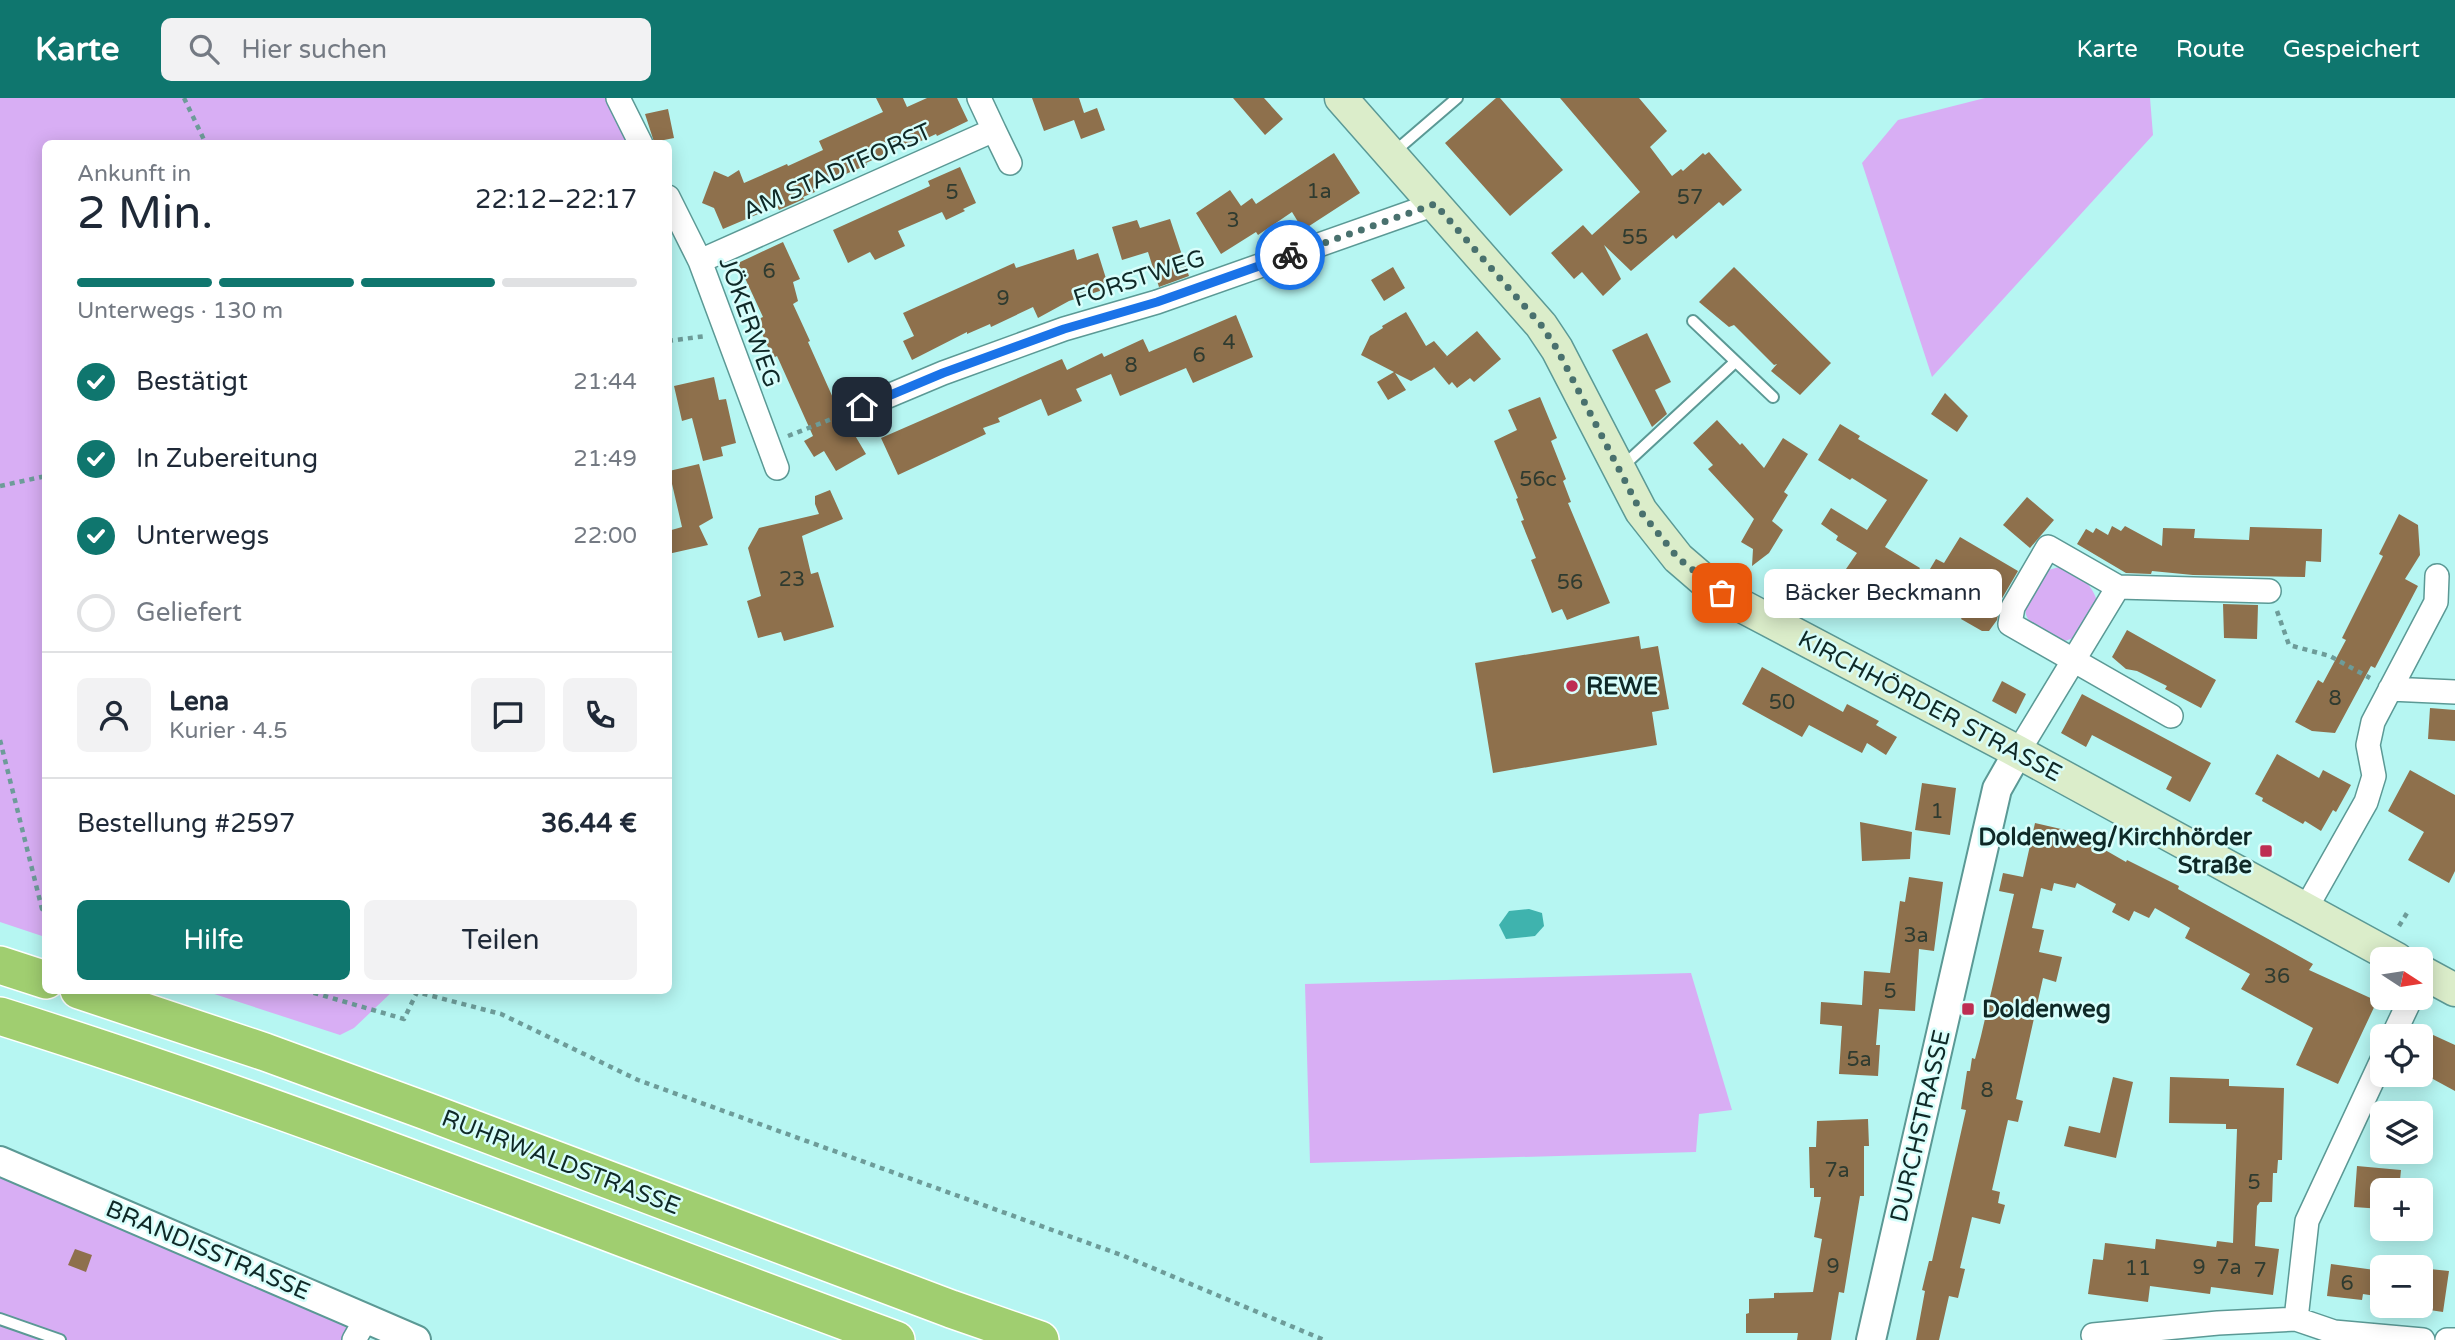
<!DOCTYPE html>
<html lang="de">
<meta charset="utf-8">
<style>
body{margin:0;font-family:"Varela Round",sans-serif;background:#f2f2f3;color:#1f2937;height:100vh;display:flex;flex-direction:column;font-size:26px;white-space:nowrap}
*{box-sizing:border-box;margin:0}
p{font-size:23px;color:#747a83}
.icon{flex:none;width:38px;height:38px;fill:none;stroke:currentColor;stroke-width:2;stroke-linecap:round;stroke-linejoin:round}
.map{position:relative;flex:1;overflow:hidden}
.side{position:absolute;left:42px;top:42px;width:630px;height:854px;display:flex;flex-direction:column;background:#fff;border-radius:10px;box-shadow:0 4px 18px #0003}
.side>*{flex:none}
.needle{width:46px;rotate:102deg}
.controls{position:absolute;left:2370px;top:849px;display:grid;gap:14px}
.controls a{display:grid;place-items:center;width:63px;height:63px;border-radius:10px;background:#fff;box-shadow:0 4px 18px #0003;font-size:35px}
.pin{position:absolute;display:grid;place-items:center;width:60px;height:60px;color:#fff;margin:-30px;border-radius:14px;box-shadow:0 4px 10px #0006}
.courier{position:absolute;display:grid;place-items:center;width:70px;height:70px;margin:-35px;border:5px solid #1a73e8;border-radius:50%;background:#fff;color:#222;box-shadow:0 2px 9px #0007}
.bubble{position:absolute;height:49px;border-radius:10px;background:#fff;box-shadow:0 4px 18px #0003;font-size:23px;font-weight:600;line-height:49px;text-align:center}
.head em{font-style:normal;font-weight:600}
.head div{display:flex;flex-direction:column-reverse}
.head{display:flex;align-items:center;justify-content:space-between;height:119px;padding:0 35px}
h1{font-size:46px;font-weight:600;line-height:52px}
.bar{display:grid;grid-template-columns:repeat(4,1fr);gap:10px 7px;align-content:center;height:84px;padding:0 35px}
.bar i{height:9px;border-radius:5px;background:#e0e1e3}
.bar .selected{background:#0f766e}
.bar p{grid-column:span 4}
.line{display:flex;align-items:center;gap:18px;padding:0 35px;border-top:2px solid #e0e1e3}
.line div{flex:1}
.round{display:grid;place-items:center;flex:none;width:74px;height:74px;border-radius:10px;background:#f2f2f3}
ol{padding:0 35px;list-style:none}
li{display:flex;align-items:center;gap:21px;height:77px}
li p{margin-inline-start:auto}
li .icon{padding:7px;border-radius:50%;background:#0f766e;color:#fff;stroke-width:4}
li:last-child{color:#747a83}
li i{width:38px;height:38px;border:4px solid #e0e1e3;border-radius:50%}
.action{display:flex;gap:14px;margin-top:auto;padding:14px 35px}
.action a{flex:1;height:80px;border-radius:10px;background:#0f766e;color:#fff;font-size:28px;font-weight:600;line-height:80px;text-align:center}
.action a+a{background:#f2f2f3;color:#1f2937}
header{display:flex;align-items:center;gap:42px;box-sizing:border-box;height:98px;padding:0 35px;background:#0f766e;color:#fff}
header strong{font-size:33px}
nav{display:flex;gap:38px;margin-inline-start:auto;font-size:24px}
.search{width:490px;height:63px;background:#f2f2f3;display:flex;align-items:center;gap:18px;box-sizing:border-box;padding:0 24px;border-radius:10px;color:#747a83;font-size:26px}
.map>svg:first-child{display:block}
.green{fill:#d8aef4}
.water{fill:#3fb3ae}
.building{fill:#8e704c}
.lines{fill:none;stroke-linecap:round;stroke-linejoin:round}
.service-casing{stroke:#5b9995;stroke-width:14}
.minor-casing{stroke:#5b9995;stroke-width:26}
.tertiary-casing{stroke:#5b9995;stroke-width:32}
.secondary-casing{stroke:#5b9995;stroke-width:35}
.trunk-casing{stroke:#fff;stroke-width:40}
.path{stroke:#6d9c99;stroke-width:4.5;stroke-dasharray:5 5;stroke-linecap:butt}
.service{stroke:#fff;stroke-width:10}
.minor{stroke:#fff;stroke-width:23}
.tertiary{stroke:#fff;stroke-width:28}
.secondary{stroke:#dbedca;stroke-width:32}
.trunk{stroke:#a0ce70;stroke-width:37}
.done{stroke:#49716e;stroke-width:7;stroke-dasharray:0 12.6}
.route{stroke:#1a73e8;stroke-width:9}
.poi-dot{fill:#be2e53;stroke:#d8fefb;stroke-width:2.5}
.labels{text-anchor:middle;stroke-width:5;stroke-linejoin:round;paint-order:stroke}
.number-label{font-size:21px;fill:#2f3b30}
.street-label{font-size:24px;fill:#0f2927;stroke:#d8fefb}
.poi-label{font-size:24px;font-weight:bold;fill:#0f2927;stroke:#d8fefb;text-anchor:start}
</style>
<header>
<strong>Karte</strong>
<div class="search"><svg class="icon" aria-label="search" viewBox="0 0 24 24"><circle cx="10" cy="10" r="6"/><path d="M15 15l6 6"/></svg>Hier suchen</div>
<nav><a>Karte</a><a>Route</a><a>Gespeichert</a></nav>
</header>
<div class="map">
<svg width="2455" height="1242" viewBox="0 0 2455 1242">
<rect width="100%" height="100%" fill="#b6f6f2"/>
<path class="green" d="M 0,0 L 606,0 L 630,45 L 46,46 L 45,839 L 0,824 Z
M 1985,0 L 2150,0 L 2153,37 L 1932,279 L 1862,65 L 1898,22 Z
M 2059,469 C 2077,472 2092,486 2097,503 L 2079,538 L 2062,544 C 2015,520 2018,515 2045,473 Z
M 1691,875 L 1732,1012 L 1699,1016 L 1696,1054 L 1310,1065 L 1305,886 Z
M 205,893 L 393,893 L 354,930 L 340,937 Z
M 0,1063 L 366,1221 L 354,1242 L 0,1242 Z"/>
<path class="water" d="M 1529,811 L 1542,815 L 1544,828 L 1535,838 L 1506,841 L 1499,827 L 1509,813 Z"/>
<path class="building" d="M 876,0 L 903,0 L 907,9 L 927,0 L 957,0 L 968,23 L 937,38 L 936,36 L 908,49 L 907,46 L 866,65 L 867,67 L 813,90 L 815,94 L 803,99 L 804,101 L 779,112 L 777,108 L 723,131 L 714,110 L 702,105 L 714,73 L 728,79 L 739,72 L 744,85 L 787,66 L 788,68 L 823,52 L 819,43 L 883,14 Z
M 1032,0 L 1079,0 L 1084,15 L 1097,10 L 1105,32 L 1081,41 L 1074,22 L 1044,33 Z
M 1233,0 L 1264,0 L 1283,21 L 1265,37 Z
M 1496,0 L 1500,0 L 1563,72 L 1510,118 L 1445,45 Z
M 1560,0 L 1639,0 L 1667,33 L 1650,49 L 1672,78 L 1681,71 L 1683,73 L 1703,55 L 1705,57 L 1709,54 L 1742,92 L 1723,108 L 1719,104 L 1676,141 L 1673,137 L 1631,173 L 1604,147 L 1621,181 L 1603,198 L 1582,174 L 1574,181 L 1551,155 L 1583,127 L 1592,137 L 1640,94 Z
M 668,11 L 674,40 L 654,44 L 645,16 Z
M 1334,55 L 1360,95 L 1303,132 L 1292,114 L 1258,137 L 1256,134 L 1221,156 L 1196,115 L 1230,92 L 1241,108 L 1252,100 L 1256,106 Z
M 960,69 L 976,105 L 963,111 L 965,113 L 946,122 L 942,114 L 898,133 L 905,148 L 875,162 L 870,154 L 848,165 L 833,132 L 930,88 L 928,83 Z
M 1170,121 L 1189,178 L 1159,189 L 1148,154 L 1122,162 L 1112,129 L 1137,122 L 1140,130 Z
M 783,144 L 800,181 L 793,184 L 798,203 L 793,206 L 810,243 L 808,244 L 842,320 L 844,319 L 866,356 L 836,373 L 824,353 L 814,359 L 804,343 L 813,338 L 777,258 L 773,260 L 756,222 L 763,219 L 738,165 Z
M 1074,151 L 1077,162 L 1098,155 L 1109,190 L 1069,203 L 1038,220 L 1033,209 L 991,229 L 990,226 L 967,236 L 967,234 L 912,262 L 903,243 L 914,238 L 903,215 L 1014,165 L 1016,170 Z
M 1393,169 L 1405,190 L 1384,203 L 1371,182 Z
M 1734,169 L 1831,265 L 1800,297 L 1771,273 L 1777,266 L 1774,267 L 1734,227 L 1729,229 L 1699,204 Z
M 1406,214 L 1426,248 L 1434,243 L 1447,258 L 1432,271 L 1411,283 L 1395,275 L 1406,292 L 1388,302 L 1377,284 L 1394,274 L 1361,257 L 1370,238 L 1383,230 L 1382,228 Z
M 1236,217 L 1253,259 L 1193,285 L 1186,270 L 1120,298 L 1111,276 L 1076,291 L 1082,303 L 1048,318 L 1041,301 L 998,320 L 1000,324 L 983,330 L 986,336 L 898,377 L 881,340 L 1062,261 L 1067,272 L 1102,255 L 1104,259 L 1143,241 L 1149,254 Z
M 1477,233 L 1501,261 L 1474,284 L 1470,280 L 1457,290 L 1452,284 L 1449,287 L 1434,269 Z
M 1647,235 L 1671,284 L 1655,292 L 1667,316 L 1652,329 L 1612,252 Z
M 714,279 L 719,302 L 726,301 L 736,345 L 721,349 L 723,358 L 703,363 L 692,320 L 682,323 L 674,288 Z
M 1945,295 L 1968,318 L 1957,334 L 1931,316 Z
M 1540,299 L 1557,340 L 1551,343 L 1566,381 L 1563,383 L 1571,404 L 1568,405 L 1610,505 L 1567,522 L 1562,511 L 1552,515 L 1531,462 L 1536,460 L 1521,423 L 1524,422 L 1516,401 L 1518,400 L 1494,343 L 1517,332 L 1508,312 Z
M 1717,322 L 1740,347 L 1742,345 L 1764,370 L 1783,340 L 1808,356 L 1784,394 L 1788,397 L 1772,423 L 1783,432 L 1769,455 L 1752,468 L 1753,451 L 1741,444 L 1754,421 L 1708,371 L 1713,367 L 1693,345 Z
M 1840,326 L 1860,338 L 1858,341 L 1928,382 L 1885,449 L 1920,470 L 1898,508 L 1873,493 L 1876,489 L 1846,471 L 1857,455 L 1836,442 L 1838,438 L 1821,426 L 1831,410 L 1867,432 L 1887,402 L 1852,380 L 1850,382 L 1818,362 Z
M 699,366 L 713,420 L 699,428 L 708,447 L 668,456 L 668,433 L 682,429 L 669,373 Z
M 830,392 L 843,421 L 802,438 L 811,476 L 818,474 L 834,529 L 784,543 L 781,534 L 758,540 L 747,503 L 761,498 L 748,450 L 759,430 L 819,416 L 815,406 L 815,398 Z
M 2027,399 L 2054,422 L 2030,450 L 2003,427 Z
M 2399,416 L 2418,427 L 2420,457 L 2405,481 L 2418,488 L 2375,570 L 2371,568 L 2335,635 L 2312,633 L 2295,624 L 2318,582 L 2323,585 L 2346,542 L 2342,540 L 2383,458 L 2379,456 Z
M 2112,428 L 2121,433 L 2125,428 L 2162,448 L 2163,430 L 2195,431 L 2194,440 L 2249,442 L 2250,429 L 2322,431 L 2321,464 L 2306,463 L 2305,479 L 2193,477 L 2152,473 L 2151,476 L 2126,475 L 2077,446 L 2086,431 L 2093,435 L 2096,430 L 2108,437 Z
M 1960,439 L 2018,473 L 2001,502 L 1997,522 L 1989,533 L 1982,533 L 1961,521 L 1966,512 L 1921,486 L 1936,461 L 1944,465 Z
M 2223,506 L 2258,507 L 2257,541 L 2224,540 Z
M 2127,532 L 2216,582 L 2201,610 L 2165,591 L 2167,588 L 2137,573 L 2126,571 L 2112,559 Z
M 1639,538 L 1641,551 L 1658,548 L 1669,611 L 1652,614 L 1657,647 L 1493,675 L 1475,565 Z
M 1762,569 L 1843,614 L 1847,606 L 1879,623 L 1876,627 L 1897,639 L 1886,657 L 1867,645 L 1862,655 L 1809,627 L 1802,639 L 1742,606 Z
M 2002,583 L 2026,596 L 2016,616 L 1992,603 Z
M 2082,596 L 2211,665 L 2190,704 L 2166,691 L 2172,679 L 2092,637 L 2086,649 L 2061,635 Z
M 2430,610 L 2455,612 L 2455,643 L 2428,641 Z
M 2277,656 L 2319,680 L 2323,672 L 2351,687 L 2336,714 L 2333,712 L 2321,733 L 2305,723 L 2303,726 L 2262,703 L 2263,700 L 2255,696 Z
M 2410,672 L 2455,697 L 2455,773 L 2449,785 L 2408,762 L 2424,734 L 2388,713 Z
M 1922,685 L 1956,690 L 1950,737 L 1915,732 Z
M 1860,724 L 1912,734 L 1910,761 L 1862,763 Z
M 2035,725 L 2087,737 L 2086,741 L 2126,764 L 2127,762 L 2179,788 L 2178,791 L 2313,866 L 2309,872 L 2377,903 L 2338,986 L 2296,967 L 2313,930 L 2241,891 L 2250,876 L 2185,840 L 2190,830 L 2155,810 L 2149,820 L 2134,813 L 2129,823 L 2112,814 L 2116,806 L 2077,785 L 2075,790 L 2054,785 L 2052,793 L 2041,790 L 2032,830 L 2044,832 L 2039,854 L 2062,859 L 2056,884 L 2043,880 L 2016,1001 L 2023,1003 L 2018,1024 L 2008,1022 L 1992,1092 L 2000,1094 L 1998,1105 L 2005,1107 L 2000,1126 L 1972,1119 L 1960,1170 L 1965,1171 L 1958,1200 L 1949,1198 L 1939,1242 L 1916,1242 L 1925,1193 L 1922,1192 L 1929,1163 L 1932,1163 L 1966,1012 L 1961,1011 L 1967,973 L 1970,973 L 1972,960 L 1975,961 L 1981,938 L 2014,796 L 1999,793 L 2003,775 L 2023,779 Z
M 1909,779 L 1943,784 L 1934,853 L 1919,851 L 1915,913 L 1879,911 L 1876,947 L 1880,947 L 1878,978 L 1839,976 L 1842,928 L 1820,926 L 1821,904 L 1862,907 L 1864,873 L 1890,875 L 1900,803 L 1905,804 Z
M 2420,931 L 2455,947 L 2455,993 L 2420,974 L 2420,967 L 2427,955 L 2420,951 Z
M 2113,979 L 2133,984 L 2116,1060 L 2064,1048 L 2069,1028 L 2100,1035 Z
M 2170,979 L 2229,981 L 2229,988 L 2284,990 L 2282,1062 L 2278,1062 L 2277,1075 L 2273,1075 L 2272,1104 L 2260,1104 L 2257,1108 L 2255,1148 L 2279,1151 L 2273,1197 L 2211,1189 L 2210,1196 L 2150,1188 L 2148,1204 L 2088,1196 L 2093,1161 L 2103,1162 L 2105,1145 L 2155,1151 L 2156,1141 L 2216,1149 L 2217,1143 L 2233,1145 L 2237,1031 L 2226,1031 L 2226,1026 L 2169,1025 Z
M 1868,1021 L 1869,1048 L 1864,1048 L 1864,1098 L 1860,1098 L 1844,1195 L 1839,1194 L 1831,1242 L 1797,1242 L 1798,1235 L 1746,1235 L 1746,1216 L 1749,1215 L 1749,1201 L 1774,1200 L 1774,1195 L 1813,1194 L 1822,1141 L 1814,1139 L 1821,1099 L 1814,1099 L 1814,1090 L 1810,1090 L 1809,1049 L 1816,1049 L 1817,1023 Z
M 2357,1068 L 2401,1072 L 2399,1092 L 2382,1092 L 2382,1111 L 2354,1109 Z
M 75,1151 L 92,1157 L 86,1174 L 68,1167 Z
M 2331,1166 L 2382,1173 L 2382,1199 L 2363,1196 L 2362,1202 L 2327,1198 Z
M 2420,1170 L 2449,1173 L 2443,1214 L 2423,1211 L 2424,1206 L 2420,1205 Z"/>
<g class="lines">
<g class="service-casing">
<path id="service" d="M 1393,55 L 1457,0
M 1693,223 L 1773,299
M 1623,368 L 1735,264
M 0,1221 L 60,1242"/>
</g>
<g class="minor-casing">
<path id="minor" d="M 618,0 L 641,46
M 994,32 L 1010,65
M 668,99 L 700,163 L 777,370
M 700,163 L 994,32 L 979,0
M 862,309 L 943,275 L 1064,231 L 1157,204 L 1435,106
M 2118,489 L 2048,449 L 2013,509 L 2010,526 L 2171,618
M 2390,591 L 2455,594
M 2018,654 L 2118,489 L 2269,493
M 2305,812 L 2366,704 L 2374,678 L 2368,647 L 2373,624 L 2436,504 L 2437,478
M 2393,938 L 2411,900
M 2296,1221 L 2307,1123 L 2382,962
M 2093,1237 L 2218,1225 L 2296,1221 L 2334,1234 L 2423,1242
M 354,1242 L 366,1221
M 2447,1242 L 2455,1242"/>
</g>
<g class="tertiary-casing">
<path id="tertiary" d="M 0,1063 L 416,1242
M 1871,1242 L 1997,691 L 2018,654"/>
</g>
<g class="secondary-casing">
<path id="secondary" d="M 1341,0 L 1541,227 L 1557,251 L 1641,413 L 1678,460 L 1707,485 L 1738,506 L 2018,654 L 2397,861
M 2420,873 L 2455,892"/>
</g>
<g class="trunk-casing">
<path id="trunk" d="M 0,867 L 46,882
M 79,892 L 265,954 L 426,1013 L 951,1211 L 1040,1242
M 0,918 C 303,1013 598,1133 896,1242"/>
</g>
<path class="path" d="M 184,0 L 206,46
M 668,243 L 706,238
M 788,338 L 842,317
M 0,388 L 46,378
M 2277,513 L 2289,547 L 2330,558 L 2370,580
M 0,642 L 42,811 L 46,812
M 2399,828 L 2407,815
M 304,892 L 404,921 L 417,894 L 501,916 L 638,982 L 1124,1158 L 1324,1242"/>
<use href="#service" class="service"/>
<use href="#minor" class="minor"/>
<use href="#tertiary" class="tertiary"/>
<use href="#secondary" class="secondary"/>
<use href="#trunk" class="trunk"/>
</g>
<g class="lines">
<path class="done" d="M 1290,157 L 1435,106 L 1541,227 L 1557,251 L 1641,414 L 1678,460 L 1722,495"/>
<path class="route" d="M 862,309 L 943,275 L 1064,231 L 1157,204 L 1290,157"/>
</g>
<g class="poi-dot">
<circle cx="1572" cy="588" r="7"/>
<rect x="2259" y="746" width="14" height="14" rx="3.5"/>
<rect x="1961" y="904" width="14" height="14" rx="3.5"/>
</g>
<g class="labels">
<g class="number-label">
<text x="1319" y="100">1a</text>
<text x="952" y="101">5</text>
<text x="1690" y="106">57</text>
<text x="1233" y="129">3</text>
<text x="1635" y="146">55</text>
<text x="769" y="180">6</text>
<text x="1003" y="207">9</text>
<text x="1229" y="251">4</text>
<text x="1199" y="264">6</text>
<text x="1131" y="274">8</text>
<text x="1538" y="388">56c</text>
<text x="792" y="488">23</text>
<text x="1570" y="491">56</text>
<text x="2335" y="607">8</text>
<text x="1782" y="611">50</text>
<text x="1937" y="720">1</text>
<text x="1916" y="844">3a</text>
<text x="2277" y="885">36</text>
<text x="1890" y="900">5</text>
<text x="1859" y="968">5a</text>
<text x="1987" y="999">8</text>
<text x="1837" y="1079">7a</text>
<text x="2254" y="1091">5</text>
<text x="1833" y="1175">9</text>
<text x="2199" y="1176">9</text>
<text x="2229" y="1176">7a</text>
<text x="2138" y="1177">11</text>
<text x="2260" y="1179">7</text>
<text x="2347" y="1192">6</text>
</g>
<g class="street-label">
<text transform="translate(837 73) rotate(-24)" y="8">AM STADTFORST</text>
<text transform="translate(1139 180) rotate(-18)" y="8">FORSTWEG</text>
<text transform="translate(750 224) rotate(70)" y="8">JÖKERWEG</text>
<text transform="translate(1930 608) rotate(28)" y="8">KIRCHHÖRDER STRASSE</text>
<text transform="translate(1920 1028) rotate(-77)" y="8">DURCHSTRASSE</text>
<text transform="translate(561 1064) rotate(21)" y="8">RUHRWALDSTRASSE</text>
<text transform="translate(208 1152) rotate(23)" y="8">BRANDISSTRASSE</text>
</g>
<g class="poi-label">
<text x="1586" y="596">REWE</text>
<text x="2252" y="747" text-anchor="end">Doldenweg/Kirchhörder<tspan x="2252" dy="28">Straße</tspan></text>
<text x="1982" y="919">Doldenweg</text>
</g>
</g>
</svg>
<div class="controls">
<a><svg class="needle" viewBox="-14 -14 28 28"><path d="M0-13l5 13h-10z" fill="#e53935"/><path d="M0 13l5-13h-10z" fill="#747a83"/></svg></a>
<a><svg class="icon" aria-label="locate" viewBox="0 0 24 24"><circle cx="12" cy="12" r="6"/><path d="M12 2v4M12 18v4M2 12h4M18 12h4"/></svg></a>
<a><svg class="icon" aria-label="layers" viewBox="0 0 24 24"><path d="M12 4l9 5-9 5-9-5zM3 14l9 5 9-5"/></svg></a>
<a>+</a>
<a>−</a>
</div>
<div class="pin" style="left:1722px;top:495px;background:#ea580c"><svg class="icon" aria-label="bag" viewBox="0 0 24 24"><path d="M5 8h14l-1 12H6zM9 8a3 3 0 0 1 6 0"/></svg></div>
<div class="pin" style="left:862px;top:309px;background:#1f2937"><svg class="icon" aria-label="home" viewBox="0 0 24 24"><path d="M3 11l9-7 9 7M6 9v11h12V9"/></svg></div>
<div class="courier" style="left:1290px;top:157px"><svg class="icon" aria-label="bike" viewBox="0 0 24 24"><circle cx="6" cy="16" r="4"/><circle cx="18" cy="16" r="4"/><path d="M6 16l4-8h5l3 8M10 8l3 8H6M13 5h3"/></svg></div>
<div class="bubble" style="left:1764px;top:471px;width:238px">Bäcker Beckmann</div>
<section class="side">
<div class="head"><div><h1>2 Min.</h1><p>Ankunft in</p></div><em>22:12–22:17</em></div>
<div class="bar"><i class="selected"></i><i class="selected"></i><i class="selected"></i><i></i><p>Unterwegs · 130 m</p></div>
<ol>
<li><svg class="icon" aria-label="check" viewBox="0 0 24 24"><path d="M5 12l5 5 9-10"/></svg>Bestätigt<p>21:44</p></li>
<li><svg class="icon" aria-label="check" viewBox="0 0 24 24"><path d="M5 12l5 5 9-10"/></svg>In Zubereitung<p>21:49</p></li>
<li><svg class="icon" aria-label="check" viewBox="0 0 24 24"><path d="M5 12l5 5 9-10"/></svg>Unterwegs<p>22:00</p></li>
<li><i></i>Geliefert</li>
</ol>
<div class="line" style="height:126px"><a class="round"><svg class="icon" aria-label="person" viewBox="0 0 24 24"><circle cx="12" cy="8" r="4"/><path d="M4 21q1-7 8-7t8 7"/></svg></a><div><b>Lena</b><p>Kurier · 4.5</p></div><a class="round"><svg class="icon" aria-label="chat" viewBox="0 0 24 24"><path d="M4 5h16v11H9l-5 4z"/></svg></a><a class="round"><svg class="icon" aria-label="phone" viewBox="0 0 24 24"><path d="M5 4h4l2 5-3 2q2 4 5 5l2-3 5 2v4C11 20 4 13 5 4z"/></svg></a></div>
<div class="line" style="height:91px"><div>Bestellung #2597</div><b>36.44 €</b></div>
<div class="action"><a>Hilfe</a><a>Teilen</a></div>
</section>
</div>
